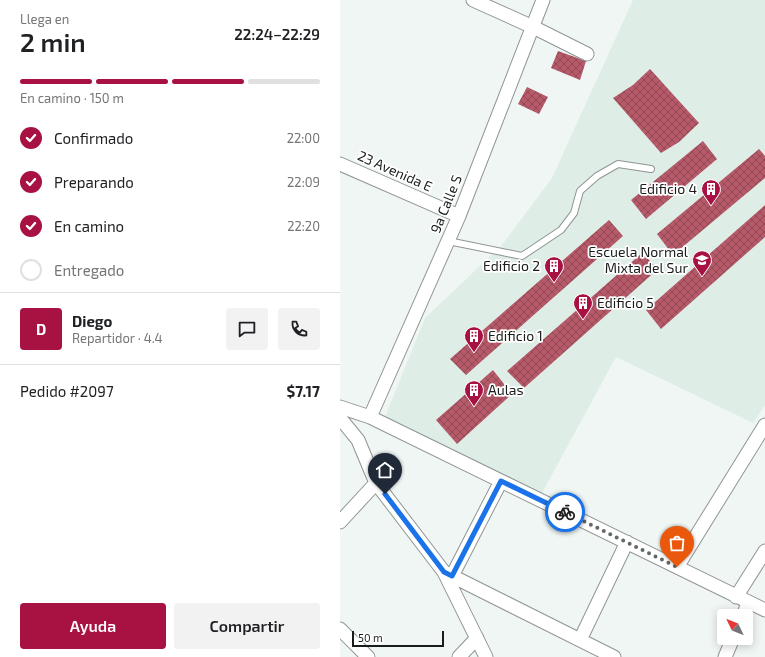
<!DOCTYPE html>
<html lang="es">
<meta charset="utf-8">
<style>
body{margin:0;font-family:"Exo 2",sans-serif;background:#f2f2f2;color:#202124;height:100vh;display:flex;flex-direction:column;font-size:15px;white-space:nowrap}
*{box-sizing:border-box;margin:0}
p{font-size:13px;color:#757577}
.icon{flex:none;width:22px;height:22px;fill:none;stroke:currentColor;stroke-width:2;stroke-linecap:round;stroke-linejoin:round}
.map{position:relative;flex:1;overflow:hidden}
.drawer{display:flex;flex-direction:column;background:#fff;width:340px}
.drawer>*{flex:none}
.needle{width:26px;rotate:313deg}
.buttons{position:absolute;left:377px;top:609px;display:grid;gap:8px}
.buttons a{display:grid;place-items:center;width:36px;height:36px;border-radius:4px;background:#fff;box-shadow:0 2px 10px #0003;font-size:20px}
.scale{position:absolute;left:12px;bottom:10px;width:92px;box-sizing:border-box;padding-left:4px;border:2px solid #191c1b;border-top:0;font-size:11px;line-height:14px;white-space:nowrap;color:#191c1b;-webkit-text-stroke:3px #fff;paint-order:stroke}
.pin{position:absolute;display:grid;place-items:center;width:34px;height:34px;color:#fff;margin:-41px -17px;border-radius:50% 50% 50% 0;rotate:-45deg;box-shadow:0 0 4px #0007}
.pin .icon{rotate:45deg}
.courier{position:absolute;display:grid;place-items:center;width:40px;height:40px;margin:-20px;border:3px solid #1a73e8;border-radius:50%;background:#fff;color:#222;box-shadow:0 1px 5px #0007}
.head em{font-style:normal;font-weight:600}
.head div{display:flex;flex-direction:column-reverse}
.head{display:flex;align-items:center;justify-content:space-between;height:68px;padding:0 20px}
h1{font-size:26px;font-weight:600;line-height:30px}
.bar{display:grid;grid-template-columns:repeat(4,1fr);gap:6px 4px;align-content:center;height:48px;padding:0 20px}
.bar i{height:5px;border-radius:3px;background:#e0e0e0}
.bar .on{background:#a81242}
.bar p{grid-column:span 4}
.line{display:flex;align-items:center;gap:10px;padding:0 20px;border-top:1px solid #e0e0e0}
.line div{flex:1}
.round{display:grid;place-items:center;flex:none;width:42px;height:42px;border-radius:4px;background:#f2f2f2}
ol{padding:0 20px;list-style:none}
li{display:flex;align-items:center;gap:12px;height:44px}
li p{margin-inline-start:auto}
li .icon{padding:4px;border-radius:50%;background:#a81242;color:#fff;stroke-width:4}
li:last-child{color:#757577}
li i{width:22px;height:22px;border:2px solid #e0e0e0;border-radius:50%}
.cta{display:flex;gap:8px;margin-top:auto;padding:8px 20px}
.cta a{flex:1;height:46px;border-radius:4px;background:#a81242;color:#fff;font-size:16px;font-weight:600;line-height:46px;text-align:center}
.cta a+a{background:#f2f2f2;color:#202124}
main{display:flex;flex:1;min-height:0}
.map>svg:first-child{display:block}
.built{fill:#dfede7}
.building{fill:url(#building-cross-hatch)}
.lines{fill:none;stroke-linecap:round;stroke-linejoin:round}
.lane-casing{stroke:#8f9592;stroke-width:8}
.street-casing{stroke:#8f9592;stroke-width:15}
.lane{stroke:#fff;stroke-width:6}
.street{stroke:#fff;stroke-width:13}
.done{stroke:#646867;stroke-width:4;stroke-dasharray:0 7.2}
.route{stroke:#1a73e8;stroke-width:5}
.labels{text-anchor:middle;stroke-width:3.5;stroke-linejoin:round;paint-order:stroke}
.street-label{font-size:14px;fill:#191c1b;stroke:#fff}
.poi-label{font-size:14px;fill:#191c1b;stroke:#fff;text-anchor:end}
</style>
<main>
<section class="drawer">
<div class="head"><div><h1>2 min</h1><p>Llega en</p></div><em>22:24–22:29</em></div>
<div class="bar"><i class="on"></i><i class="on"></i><i class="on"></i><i></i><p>En camino · 150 m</p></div>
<ol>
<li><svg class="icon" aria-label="check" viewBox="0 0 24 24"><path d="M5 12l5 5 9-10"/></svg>Confirmado<p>22:00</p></li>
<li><svg class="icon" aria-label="check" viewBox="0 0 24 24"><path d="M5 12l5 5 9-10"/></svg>Preparando<p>22:09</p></li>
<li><svg class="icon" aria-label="check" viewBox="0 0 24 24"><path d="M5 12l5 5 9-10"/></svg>En camino<p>22:20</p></li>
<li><i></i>Entregado</li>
</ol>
<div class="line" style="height:72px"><b class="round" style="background:#a81242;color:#fff">D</b><div><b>Diego</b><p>Repartidor · 4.4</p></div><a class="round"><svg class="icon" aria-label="chat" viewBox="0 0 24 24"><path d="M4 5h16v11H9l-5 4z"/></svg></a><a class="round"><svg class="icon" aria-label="phone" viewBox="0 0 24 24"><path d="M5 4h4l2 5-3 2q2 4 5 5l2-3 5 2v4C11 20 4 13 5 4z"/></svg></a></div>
<div class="line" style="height:52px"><div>Pedido #2097</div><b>$7.17</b></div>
<div class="cta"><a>Ayuda</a><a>Compartir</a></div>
</section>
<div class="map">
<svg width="425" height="657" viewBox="0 0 425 657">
<defs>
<pattern id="building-cross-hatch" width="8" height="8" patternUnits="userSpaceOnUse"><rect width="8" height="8" fill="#b65a6a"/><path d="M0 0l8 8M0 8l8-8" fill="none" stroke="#934a56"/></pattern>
</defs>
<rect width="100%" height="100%" fill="#f0f6f4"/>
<path class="built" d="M 293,0 L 425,0 L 425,405 L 413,423 L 276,357 L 202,493 L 45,417 L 85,318 L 161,246 L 212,178 Z"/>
<path class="building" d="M 218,51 L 246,61 L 240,80 L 211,68 Z
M 310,69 L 359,123 L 339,142 L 321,153 L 273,98 L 293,85 Z
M 187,87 L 208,97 L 199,114 L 178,104 Z
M 363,141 L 377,159 L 306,219 L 291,200 Z
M 419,149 L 425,156 L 425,178 L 333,255 L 317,234 Z
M 425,205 L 425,237 L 321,329 L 306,310 Z
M 269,220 L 283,236 L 126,375 L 110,359 Z
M 302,253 L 318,269 L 184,388 L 167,371 Z
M 153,370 L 172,394 L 117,444 L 96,420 Z"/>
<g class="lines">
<g class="lane-casing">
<path id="lane" d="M 108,241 L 182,256 L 221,230 L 234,213 L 240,191 L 257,176 L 278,164 L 311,169"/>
</g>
<g class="street-casing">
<path id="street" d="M 133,0 L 193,27 L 247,54
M 0,164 L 119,216
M 0,407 L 30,417 L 425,610
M 30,417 L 119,216 L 203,0
M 0,418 L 18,440 L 36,483 L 104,572 L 146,657
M 0,522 L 36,483
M 337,567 L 425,425
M 104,572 L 274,657
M 112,576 L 161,481
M 396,597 L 425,551
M 403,616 L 408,603
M 0,629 L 28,657
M 240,640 L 287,542
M 119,657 L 137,638
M 385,657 L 393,638"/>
</g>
<use href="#lane" class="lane"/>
<use href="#street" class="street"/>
</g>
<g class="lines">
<path class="done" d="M 225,512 L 337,567"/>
<path class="route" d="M 45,494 L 104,572 L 112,576 L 161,481 L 225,512"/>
</g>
<defs>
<g id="building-pin" transform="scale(1)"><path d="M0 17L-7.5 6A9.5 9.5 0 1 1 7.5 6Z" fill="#a81242" stroke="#fff"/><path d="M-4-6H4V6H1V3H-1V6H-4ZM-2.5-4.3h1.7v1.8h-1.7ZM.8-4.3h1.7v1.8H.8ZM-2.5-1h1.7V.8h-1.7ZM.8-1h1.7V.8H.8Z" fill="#fff"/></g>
<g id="school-pin" transform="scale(1)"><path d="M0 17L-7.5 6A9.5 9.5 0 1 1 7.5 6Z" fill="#a81242" stroke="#fff"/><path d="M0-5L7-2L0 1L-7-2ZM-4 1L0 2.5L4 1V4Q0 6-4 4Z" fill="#fff"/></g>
</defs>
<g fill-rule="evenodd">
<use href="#building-pin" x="371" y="189"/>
<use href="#school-pin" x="362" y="260"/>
<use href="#building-pin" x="214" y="266"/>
<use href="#building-pin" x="243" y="303"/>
<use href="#building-pin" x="134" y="336"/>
<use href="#building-pin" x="134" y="390"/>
</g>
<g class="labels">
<g class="street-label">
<text transform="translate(55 171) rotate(24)" y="5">23 Avenida E</text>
<text transform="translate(106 204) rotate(-68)" y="5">9a Calle S</text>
</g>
<g class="poi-label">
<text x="357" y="194">Edificio 4</text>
<text x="348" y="257">Escuela Normal<tspan x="348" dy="16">Mixta del Sur</tspan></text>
<text x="200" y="271">Edificio 2</text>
<text x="257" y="308" text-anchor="start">Edificio 5</text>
<text x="148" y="341" text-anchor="start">Edificio 1</text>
<text x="148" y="395" text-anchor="start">Aulas</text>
</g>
</g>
</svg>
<div class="buttons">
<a><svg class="needle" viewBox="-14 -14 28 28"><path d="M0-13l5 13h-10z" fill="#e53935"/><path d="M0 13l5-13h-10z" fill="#757577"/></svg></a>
</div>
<div class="scale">50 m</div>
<div class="pin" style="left:337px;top:567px;background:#ea580c"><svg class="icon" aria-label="bag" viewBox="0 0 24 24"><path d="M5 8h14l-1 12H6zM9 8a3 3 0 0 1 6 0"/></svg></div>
<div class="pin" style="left:45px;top:494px;background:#1f2937"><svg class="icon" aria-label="home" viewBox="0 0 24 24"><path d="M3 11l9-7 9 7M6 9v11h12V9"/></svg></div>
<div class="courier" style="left:225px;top:512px"><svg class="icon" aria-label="bike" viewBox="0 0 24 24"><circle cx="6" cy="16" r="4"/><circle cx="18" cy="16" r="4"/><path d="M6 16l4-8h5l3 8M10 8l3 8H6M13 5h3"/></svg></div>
</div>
</main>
